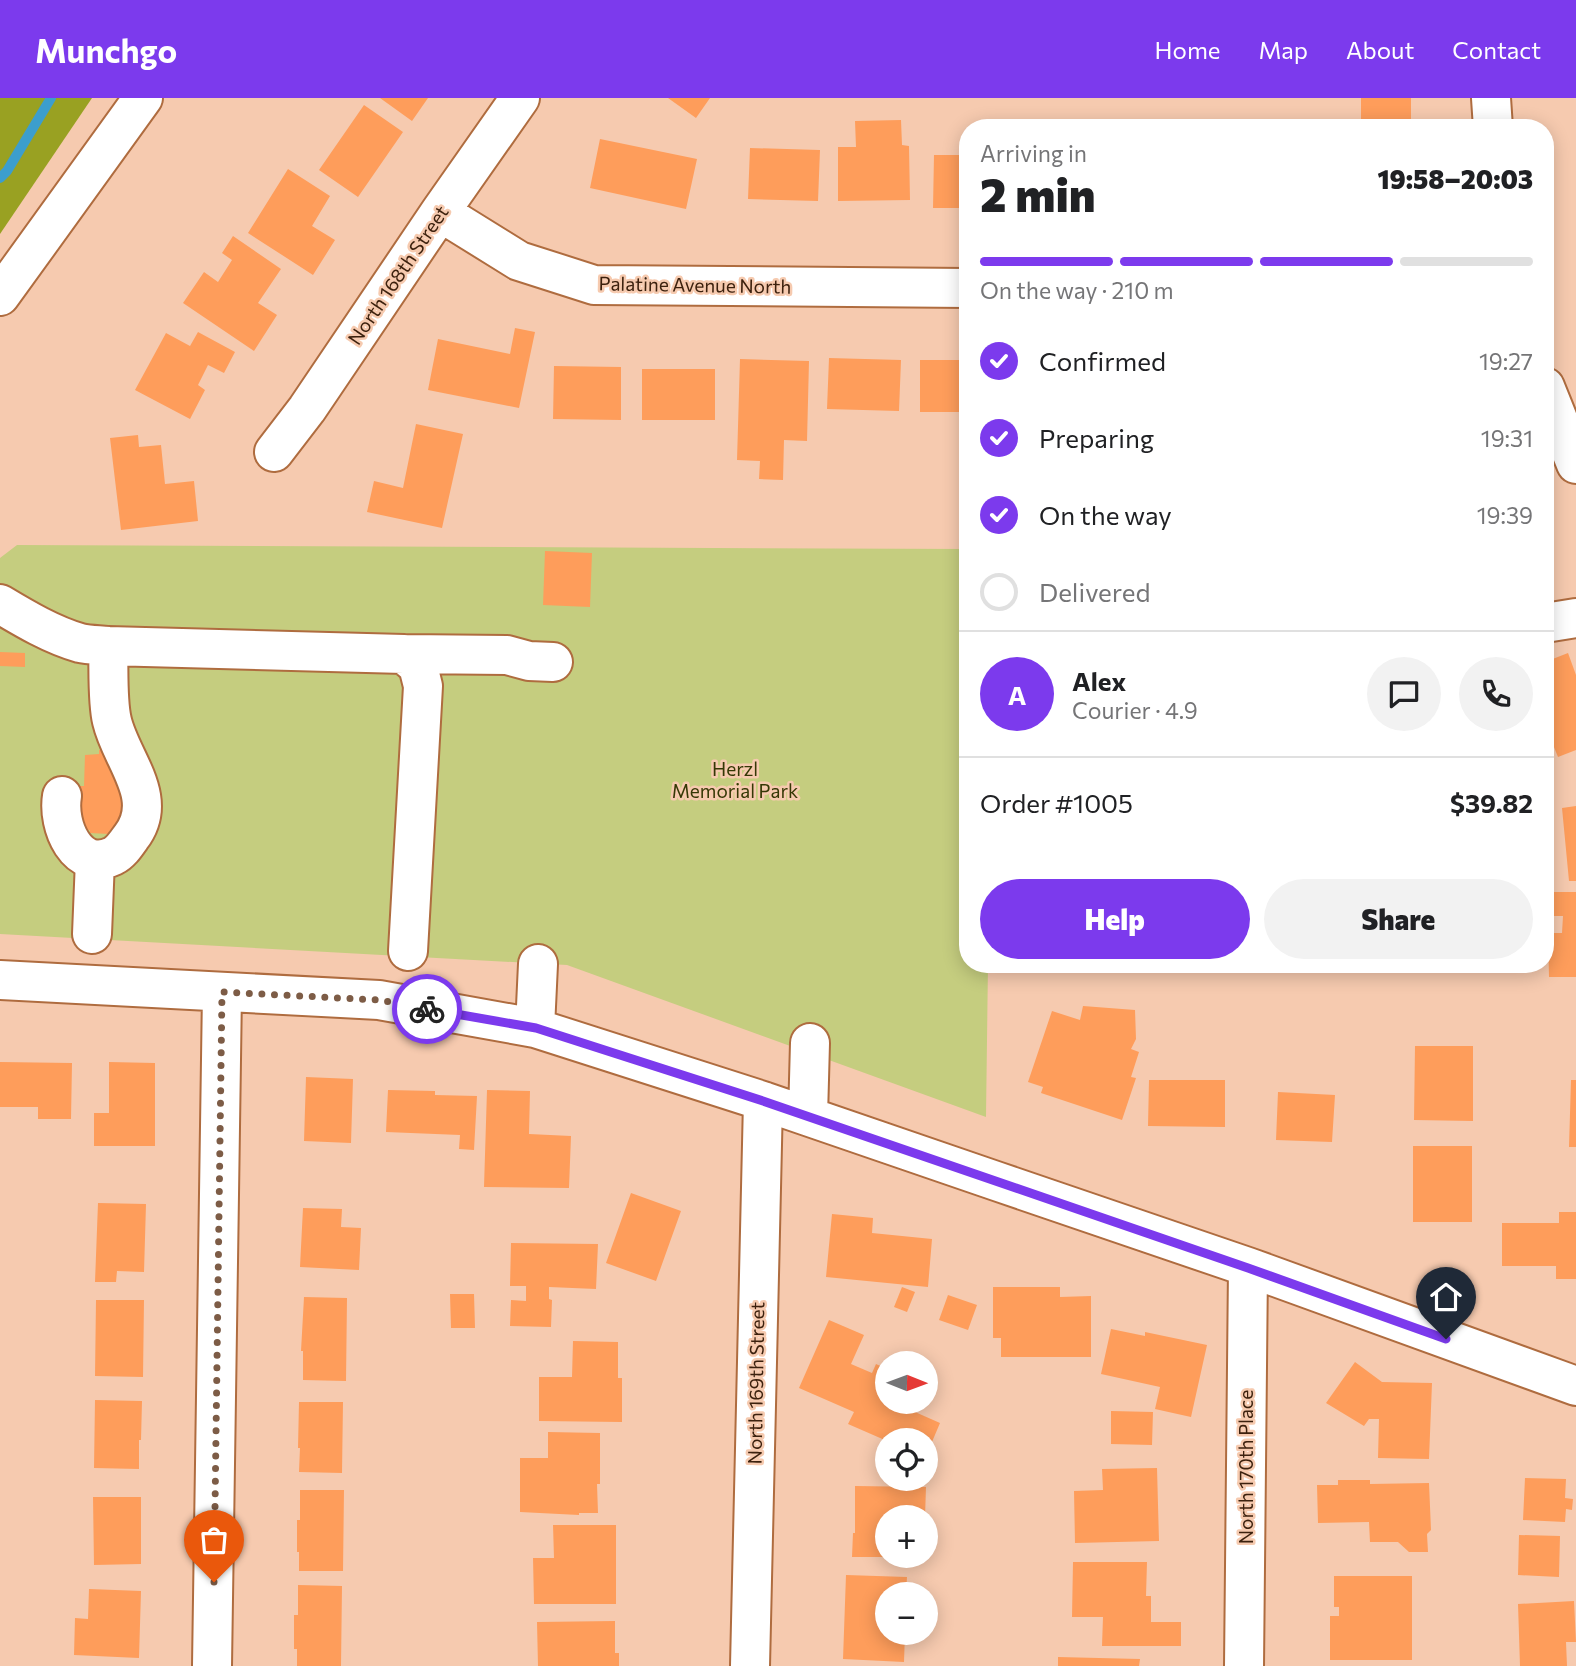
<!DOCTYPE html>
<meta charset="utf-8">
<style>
body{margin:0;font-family:Commissioner,sans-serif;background:#f2f2f2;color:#202124;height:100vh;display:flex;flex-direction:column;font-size:26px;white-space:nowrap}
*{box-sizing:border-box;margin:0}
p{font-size:23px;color:#757577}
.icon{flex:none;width:38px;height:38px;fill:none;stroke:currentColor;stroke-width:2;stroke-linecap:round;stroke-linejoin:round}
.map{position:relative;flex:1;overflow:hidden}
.sheet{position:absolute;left:959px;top:21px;width:595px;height:854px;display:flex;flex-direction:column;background:#fff;border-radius:28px;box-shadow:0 4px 18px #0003}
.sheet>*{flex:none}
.needle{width:46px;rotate:91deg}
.buttons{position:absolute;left:875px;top:1253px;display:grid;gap:14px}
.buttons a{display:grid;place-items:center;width:63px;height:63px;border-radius:50%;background:#fff;box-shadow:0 4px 18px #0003;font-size:35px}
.pin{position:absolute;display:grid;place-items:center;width:60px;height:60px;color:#fff;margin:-72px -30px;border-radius:50% 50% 50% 0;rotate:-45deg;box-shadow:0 0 7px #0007}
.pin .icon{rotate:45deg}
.courier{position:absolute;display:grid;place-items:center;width:70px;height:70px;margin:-35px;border:5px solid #7c3aed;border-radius:50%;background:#fff;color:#222;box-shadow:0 2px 9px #0007}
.overview em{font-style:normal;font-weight:800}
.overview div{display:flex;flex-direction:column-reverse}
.overview{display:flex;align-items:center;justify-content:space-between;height:119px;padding:0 21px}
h1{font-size:46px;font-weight:800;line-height:52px}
.bar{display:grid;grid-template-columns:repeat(4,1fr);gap:10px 7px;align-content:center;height:84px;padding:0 21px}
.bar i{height:9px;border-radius:5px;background:#e0e0e0}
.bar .on{background:#7c3aed}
.bar p{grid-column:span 4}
.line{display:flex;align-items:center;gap:18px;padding:0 21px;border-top:2px solid #e0e0e0}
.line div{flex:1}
.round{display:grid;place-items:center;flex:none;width:74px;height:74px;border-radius:37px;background:#f2f2f2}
ol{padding:0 21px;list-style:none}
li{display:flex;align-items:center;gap:21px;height:77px}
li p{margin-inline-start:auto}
li .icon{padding:7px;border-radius:50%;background:#7c3aed;color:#fff;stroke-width:4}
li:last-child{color:#757577}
li i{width:38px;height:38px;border:4px solid #e0e0e0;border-radius:50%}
.action{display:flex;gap:14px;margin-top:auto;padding:14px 21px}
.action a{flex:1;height:80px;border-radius:42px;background:#7c3aed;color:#fff;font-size:28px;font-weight:800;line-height:80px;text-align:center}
.action a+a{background:#f2f2f2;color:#202124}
header{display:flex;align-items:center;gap:42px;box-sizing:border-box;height:98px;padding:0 35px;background:#7c3aed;color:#fff}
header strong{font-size:33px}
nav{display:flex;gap:38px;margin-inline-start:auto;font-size:24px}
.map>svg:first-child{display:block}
.green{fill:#c5cd7f}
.forest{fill:#99a122}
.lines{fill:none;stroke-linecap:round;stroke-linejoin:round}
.stream{stroke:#3c9ecd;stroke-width:10}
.building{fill:#fe9d5b}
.minor-casing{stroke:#af6c3f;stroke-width:42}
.minor{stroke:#fff;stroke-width:38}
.done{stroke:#7d5c46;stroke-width:7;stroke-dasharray:0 12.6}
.route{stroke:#7c3aed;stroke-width:9}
.labels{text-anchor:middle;stroke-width:5;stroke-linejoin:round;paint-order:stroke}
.street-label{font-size:19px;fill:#3c210e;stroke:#f6caaf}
.park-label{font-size:19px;fill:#353805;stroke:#f6caaf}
</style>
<header>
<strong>Munchgo</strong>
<nav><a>Home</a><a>Map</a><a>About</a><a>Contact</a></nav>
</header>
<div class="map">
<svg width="1576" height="1568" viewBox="0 0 1576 1568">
<rect width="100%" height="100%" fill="#f6caaf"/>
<path class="green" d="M 17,447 L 968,451 L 968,866 L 988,866 L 986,1019 L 567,867 L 0,836 L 0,460 Z"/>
<path class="forest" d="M 0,0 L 92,0 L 0,136 Z"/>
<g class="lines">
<path class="stream" d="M 0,80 L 7,73 L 51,0"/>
</g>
<path class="building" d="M 380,0 L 428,0 L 412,23 Z
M 668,0 L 710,0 L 696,20 Z
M 1361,0 L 1411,0 L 1411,25 L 1361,24 Z
M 364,7 L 403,34 L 358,99 L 319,72 Z
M 901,22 L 902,47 L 909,48 L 910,102 L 838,103 L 838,49 L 856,49 L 855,23 Z
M 600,41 L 697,61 L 686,111 L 590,90 Z
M 750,50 L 820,52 L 818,103 L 748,101 Z
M 934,57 L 968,57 L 968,110 L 933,110 Z
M 288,71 L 330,98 L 312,128 L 335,142 L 313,177 L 248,135 Z
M 233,138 L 281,171 L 258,205 L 277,217 L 254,253 L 183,205 L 204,174 L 218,184 L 232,162 L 222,155 Z
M 515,230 L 535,234 L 519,310 L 428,292 L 438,241 L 510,256 Z
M 198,234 L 235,254 L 224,275 L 208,267 L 198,287 L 205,292 L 190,321 L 135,292 L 166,235 L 190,248 Z
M 829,260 L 901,262 L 899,313 L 827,311 Z
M 740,261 L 809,263 L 807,343 L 784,342 L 783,382 L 759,381 L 760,363 L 737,362 Z
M 920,262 L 968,262 L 968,314 L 920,314 Z
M 554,268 L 621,269 L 621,322 L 553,321 Z
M 642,271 L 715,271 L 715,322 L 642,322 Z
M 416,326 L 463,336 L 442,430 L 367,414 L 374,383 L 403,390 Z
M 138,337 L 139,349 L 161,347 L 165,386 L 194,383 L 198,423 L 121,432 L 110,340 Z
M 545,453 L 592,455 L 590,509 L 543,507 Z
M 0,554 L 25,555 L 25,569 L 0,568 Z
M 1568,555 L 1576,577 L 1576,652 L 1558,659 L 1545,627 L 1545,564 Z
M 99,652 L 110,652 L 124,693 L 122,733 L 109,733 L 109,736 L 90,735 L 90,732 L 78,731 L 80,688 L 84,688 L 85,657 L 99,656 Z
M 1576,708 L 1576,783 L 1569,783 L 1562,710 Z
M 1553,794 L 1576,794 L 1576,879 L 1549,879 L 1548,835 L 1562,835 L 1563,818 L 1553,818 Z
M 1083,908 L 1135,912 L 1136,941 L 1131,951 L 1139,954 L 1131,979 L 1136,980 L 1122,1022 L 1041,995 L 1043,989 L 1028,984 L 1052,913 L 1080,922 Z
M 1415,948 L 1473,948 L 1473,1023 L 1414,1022 Z
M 0,964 L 72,965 L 71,1021 L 38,1021 L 38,1009 L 0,1009 Z
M 109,964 L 155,965 L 155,1048 L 94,1048 L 94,1015 L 109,1015 Z
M 306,979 L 353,981 L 351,1045 L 304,1043 Z
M 1149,982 L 1225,982 L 1225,1029 L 1148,1028 Z
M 1571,982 L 1576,982 L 1576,1049 L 1569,1049 Z
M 388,992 L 435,993 L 435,997 L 477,998 L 474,1052 L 459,1051 L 460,1037 L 386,1034 Z
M 487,992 L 530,993 L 529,1036 L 571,1038 L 569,1090 L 484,1089 Z
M 1278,994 L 1335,997 L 1332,1044 L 1276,1042 Z
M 1413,1048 L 1472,1048 L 1472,1124 L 1413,1124 Z
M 631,1095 L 681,1113 L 656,1183 L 606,1165 Z
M 98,1105 L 146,1106 L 144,1174 L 117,1173 L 116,1184 L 95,1184 Z
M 303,1110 L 342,1111 L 341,1129 L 361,1130 L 359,1172 L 300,1169 Z
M 1559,1114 L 1576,1114 L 1576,1181 L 1556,1181 L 1556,1168 L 1502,1168 L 1502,1125 L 1559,1125 Z
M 832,1116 L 873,1120 L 872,1135 L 932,1141 L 928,1189 L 826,1179 Z
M 511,1145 L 598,1146 L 596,1191 L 549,1189 L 549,1201 L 552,1202 L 551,1229 L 510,1228 L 511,1202 L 526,1203 L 526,1188 L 510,1188 Z
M 902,1189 L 915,1194 L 907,1214 L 894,1209 Z
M 993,1189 L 1060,1189 L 1060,1199 L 1091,1198 L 1091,1259 L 1001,1259 L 1001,1240 L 993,1240 Z
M 450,1196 L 474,1196 L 475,1230 L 451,1230 Z
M 948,1197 L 977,1207 L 968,1232 L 939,1222 Z
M 304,1199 L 347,1200 L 346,1283 L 303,1282 L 303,1253 L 301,1253 Z
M 96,1202 L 144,1202 L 143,1279 L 95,1278 Z
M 829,1222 L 864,1237 L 851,1266 L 872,1275 L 876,1266 L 887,1271 L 887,1304 L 909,1304 L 906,1310 L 940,1325 L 926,1358 L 926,1342 L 887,1343 L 848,1326 L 854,1314 L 799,1290 Z
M 1111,1231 L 1145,1238 L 1145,1234 L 1207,1247 L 1191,1319 L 1155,1311 L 1160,1289 L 1101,1276 Z
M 573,1243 L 618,1244 L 618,1280 L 622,1280 L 622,1324 L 539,1323 L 539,1279 L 572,1279 Z
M 1355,1264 L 1382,1284 L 1432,1285 L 1429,1361 L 1378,1360 L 1379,1321 L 1369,1321 L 1364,1328 L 1326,1305 Z
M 95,1302 L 142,1303 L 141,1342 L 139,1342 L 139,1371 L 94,1370 Z
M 299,1304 L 343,1304 L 342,1375 L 299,1374 L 300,1350 L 298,1350 Z
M 1111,1313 L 1153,1314 L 1152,1347 L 1111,1346 Z
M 548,1334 L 600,1335 L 600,1386 L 597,1386 L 598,1415 L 579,1415 L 579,1417 L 520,1414 L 520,1360 L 548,1360 Z
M 1157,1370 L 1159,1443 L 1075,1445 L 1074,1393 L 1103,1392 L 1102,1371 Z
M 1525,1380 L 1566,1381 L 1565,1400 L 1573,1401 L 1572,1412 L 1566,1411 L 1565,1424 L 1523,1422 Z
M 1338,1382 L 1370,1382 L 1370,1386 L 1429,1385 L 1431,1432 L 1427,1436 L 1428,1454 L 1409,1454 L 1398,1444 L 1370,1444 L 1369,1424 L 1318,1425 L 1317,1387 L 1338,1387 Z
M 855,1388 L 926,1389 L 925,1419 L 887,1419 L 887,1459 L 852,1459 L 853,1435 L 855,1435 Z
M 300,1392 L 344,1392 L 343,1473 L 299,1473 L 299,1454 L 297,1454 L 297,1422 L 300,1422 Z
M 93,1399 L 141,1399 L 141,1466 L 94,1467 Z
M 553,1427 L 616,1427 L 616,1506 L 534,1506 L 533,1460 L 554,1460 Z
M 1519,1437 L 1560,1438 L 1559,1479 L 1518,1477 Z
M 1073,1464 L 1147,1464 L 1146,1498 L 1151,1498 L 1151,1524 L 1181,1524 L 1181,1548 L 1102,1548 L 1103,1519 L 1072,1519 Z
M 846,1477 L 907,1479 L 906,1496 L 887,1496 L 887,1535 L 905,1535 L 904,1564 L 843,1561 Z
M 1334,1478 L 1412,1478 L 1412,1562 L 1330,1562 L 1330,1518 L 1339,1518 L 1339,1509 L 1334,1509 Z
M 298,1487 L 342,1488 L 341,1568 L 297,1568 L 297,1551 L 294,1551 L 294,1517 L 298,1517 Z
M 89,1491 L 141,1493 L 139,1560 L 74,1557 L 75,1520 L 88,1521 Z
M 1574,1503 L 1576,1544 L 1566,1544 L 1567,1568 L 1520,1568 L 1518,1506 Z
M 615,1523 L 615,1555 L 619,1555 L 619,1568 L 538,1568 L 537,1524 Z
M 1058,1559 L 1140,1561 L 1139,1568 L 1058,1568 Z"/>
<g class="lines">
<g class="minor-casing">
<path id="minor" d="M 1491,0 L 1493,30
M 440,114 L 519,163 L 594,187 L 968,190
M 0,198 L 143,0
M 1545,289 L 1576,366
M 274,354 L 307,311 L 440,114 L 520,0
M 0,506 C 25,521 52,537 80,545 C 89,547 99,547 108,548 L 404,556 L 418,568 L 423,588 L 408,853
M 1545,525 L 1576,520
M 404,556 L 507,557 L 529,563 L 553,564
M 62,698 C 57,728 77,775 113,758 C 121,754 126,746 131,739 C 161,700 121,662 112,623 C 107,603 109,569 108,548
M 92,836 L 95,762
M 0,882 L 379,902 L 535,930 L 763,1003 L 996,1083 L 1248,1169 L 1576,1288
M 535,930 L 538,866
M 808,1018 L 810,945
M 212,1568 L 222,894
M 750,1568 L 763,1003
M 1244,1568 L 1248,1169"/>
</g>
<use href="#minor" class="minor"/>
</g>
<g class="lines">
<path class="done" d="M 214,1484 L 222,894 L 379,902 L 427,911"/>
<path class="route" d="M 427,911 L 536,930 L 763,1003 L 1248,1170 L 1446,1241"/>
</g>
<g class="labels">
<g class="street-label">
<text transform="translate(398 177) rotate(-56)" y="7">North 168th Street</text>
<text transform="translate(695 187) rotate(1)" y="7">Palatine Avenue North</text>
<text transform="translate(756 1285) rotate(-89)" y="7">North 169th Street</text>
<text transform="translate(1246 1369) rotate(-90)" y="7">North 170th Place</text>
</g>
<g class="park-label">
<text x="735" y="678">Herzl<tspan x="735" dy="22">Memorial Park</tspan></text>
</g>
</g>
</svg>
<div class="buttons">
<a><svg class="needle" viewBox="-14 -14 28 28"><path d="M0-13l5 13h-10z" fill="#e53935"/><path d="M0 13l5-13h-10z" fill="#757577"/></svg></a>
<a><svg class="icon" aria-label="locate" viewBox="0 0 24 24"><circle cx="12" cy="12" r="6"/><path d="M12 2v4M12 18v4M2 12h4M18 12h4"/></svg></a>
<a>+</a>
<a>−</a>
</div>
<div class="pin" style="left:214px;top:1484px;background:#ea580c"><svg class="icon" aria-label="bag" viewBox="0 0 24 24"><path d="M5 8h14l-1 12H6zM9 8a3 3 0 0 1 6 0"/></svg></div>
<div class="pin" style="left:1446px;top:1241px;background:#1f2937"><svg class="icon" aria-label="home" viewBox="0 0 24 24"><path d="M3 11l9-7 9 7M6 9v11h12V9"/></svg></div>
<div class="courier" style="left:427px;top:911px"><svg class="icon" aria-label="bike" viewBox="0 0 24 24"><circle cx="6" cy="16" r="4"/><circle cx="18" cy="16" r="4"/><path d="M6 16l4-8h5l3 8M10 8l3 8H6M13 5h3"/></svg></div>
<section class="sheet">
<div class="overview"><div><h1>2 min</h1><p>Arriving in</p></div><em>19:58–20:03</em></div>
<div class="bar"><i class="on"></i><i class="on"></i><i class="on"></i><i></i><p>On the way · 210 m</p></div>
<ol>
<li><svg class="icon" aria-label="check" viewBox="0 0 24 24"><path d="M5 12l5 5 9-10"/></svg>Confirmed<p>19:27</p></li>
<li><svg class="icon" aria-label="check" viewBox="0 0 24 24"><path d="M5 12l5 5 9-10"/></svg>Preparing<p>19:31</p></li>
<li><svg class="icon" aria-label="check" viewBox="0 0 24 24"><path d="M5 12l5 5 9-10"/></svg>On the way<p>19:39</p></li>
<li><i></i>Delivered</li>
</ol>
<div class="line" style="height:126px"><b class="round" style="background:#7c3aed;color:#fff">A</b><div><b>Alex</b><p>Courier · 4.9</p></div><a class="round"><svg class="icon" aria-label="chat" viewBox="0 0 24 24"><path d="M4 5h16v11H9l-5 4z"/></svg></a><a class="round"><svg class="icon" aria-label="phone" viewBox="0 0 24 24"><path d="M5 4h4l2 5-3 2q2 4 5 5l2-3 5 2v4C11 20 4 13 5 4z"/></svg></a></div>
<div class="line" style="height:91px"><div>Order #1005</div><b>$39.82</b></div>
<div class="action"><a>Help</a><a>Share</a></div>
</section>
</div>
